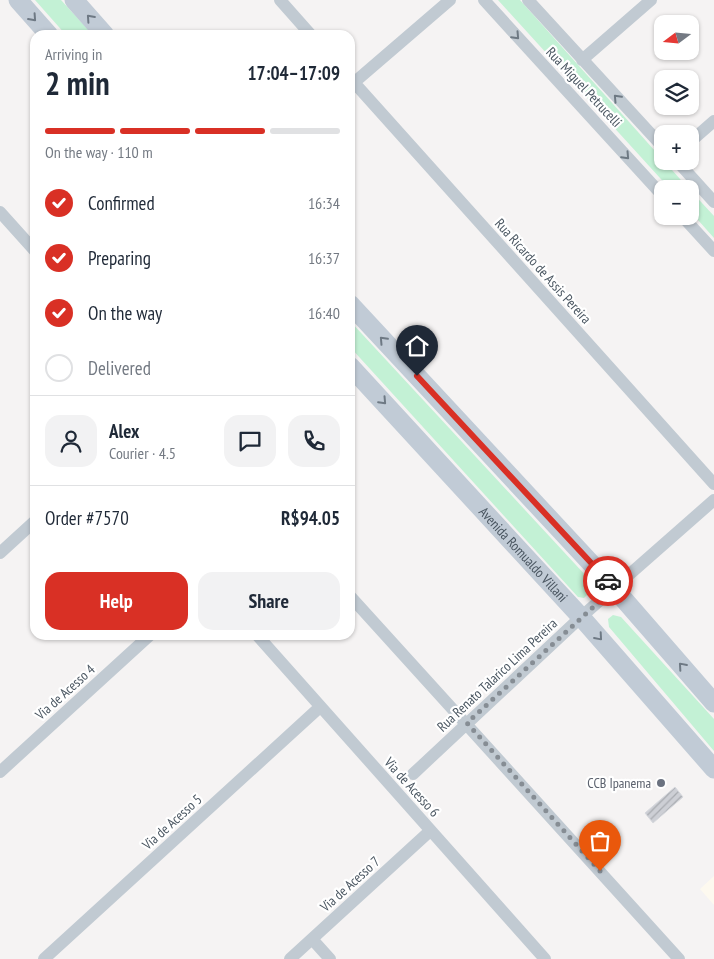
<!DOCTYPE html>
<meta charset="utf-8">
<style>
body{margin:0;font-family:"PT Sans Narrow",sans-serif;background:#f2f2f3;color:#1f2937;height:100vh;display:flex;flex-direction:column;font-size:19px;white-space:nowrap}
*{box-sizing:border-box;margin:0}
p{font-size:16px;color:#747a83}
.icon{flex:none;width:28px;height:28px;fill:none;stroke:currentColor;stroke-width:2;stroke-linecap:round;stroke-linejoin:round}
.map{position:relative;flex:1;overflow:hidden}
.drawer{position:absolute;left:30px;top:30px;width:325px;height:610px;display:flex;flex-direction:column;background:#fff;border-radius:15px;box-shadow:0 1px 4px #0004}
.drawer>*{flex:none}
.needle{width:32px;rotate:254deg}
.tools{position:absolute;left:654px;top:15px;display:grid;gap:10px}
.tools a{display:grid;place-items:center;width:45px;height:45px;border-radius:10px;background:#fff;box-shadow:0 1px 4px #0004;font-size:25px}
.pin{position:absolute;display:grid;place-items:center;width:42px;height:42px;color:#fff;margin:-51px -21px;border-radius:50% 50% 50% 0;rotate:-45deg;box-shadow:0 0 5px #0007}
.pin .icon{rotate:45deg}
.courier{position:absolute;display:grid;place-items:center;width:50px;height:50px;margin:-25px;border:4px solid #d93025;border-radius:50%;background:#fff;color:#222;box-shadow:0 1px 6px #0007}
.overview em{font-style:normal;font-weight:700}
.overview div{display:flex;flex-direction:column-reverse}
.overview{display:flex;align-items:center;justify-content:space-between;height:85px;padding:0 15px}
h1{font-size:32px;font-weight:700;line-height:38px}
.bar{display:grid;grid-template-columns:repeat(4,1fr);gap:8px 5px;align-content:center;height:60px;padding:0 15px}
.bar i{height:6px;border-radius:4px;background:#e0e1e3}
.bar .active{background:#d93025}
.bar p{grid-column:span 4}
.line{display:flex;align-items:center;gap:12px;padding:0 15px;border-top:1px solid #e0e1e3}
.line div{flex:1}
.round{display:grid;place-items:center;flex:none;width:52px;height:52px;border-radius:15px;background:#f2f2f3}
ol{padding:0 15px;list-style:none}
li{display:flex;align-items:center;gap:15px;height:55px}
li p{margin-inline-start:auto}
li .icon{padding:5px;border-radius:50%;background:#d93025;color:#fff;stroke-width:4}
li:last-child{color:#747a83}
li i{width:28px;height:28px;border:2px solid #e0e1e3;border-radius:50%}
.primary-button{display:flex;gap:10px;margin-top:auto;padding:10px 15px}
.primary-button a{flex:1;height:58px;border-radius:15px;background:#d93025;color:#fff;font-size:20px;font-weight:700;line-height:58px;text-align:center}
.primary-button a+a{background:#f2f2f3;color:#1f2937}
.map>svg:first-child{display:block}
.commercial{fill:#fdf9ef}
.green{fill:#c3f1d5}
.building{fill:url(#building-hatch);stroke:#d7d9de}
.lines{fill:none;stroke-linecap:round;stroke-linejoin:round}
.street{stroke:#c1cad2;stroke-width:12}
.secondary{stroke:#c1cbd6;stroke-width:19}
.oneway{stroke:#6e7984}
.oneway2{stroke:#6e7983}
.done{stroke:#868d94;stroke-width:5;stroke-dasharray:0 9}
.route{stroke:#d93025;stroke-width:6}
.worship-dot{fill:#6b7280;stroke:#fff;stroke-width:2}
.labels{text-anchor:middle;stroke-width:4.5;stroke-linejoin:round;paint-order:stroke}
.street-label{font-size:14px;fill:#4a5661;stroke:#fff}
.worship-label{font-size:14px;fill:#5b616d;stroke:#fff;text-anchor:end}
</style>
<div class="map">
<svg width="714" height="959" viewBox="0 0 714 959">
<defs>
<pattern id="building-hatch" width="6" height="6" patternUnits="userSpaceOnUse" patternTransform="scale(1.25)"><rect width="6" height="6" fill="#cdcfd5"/><path d="M-1 1l2-2M0 6l6-6M5 7l2-2" fill="none" stroke="#a8abb0"/></pattern>
</defs>
<rect width="100%" height="100%" fill="#f5f3f3"/>
<path class="commercial" d="M 714,876 L 714,905 L 700,889 Z"/>
<path class="green" d="M 35,0 L 61,0 L 93,35 L 66,35 Z
M 498,0 L 520,0 L 689,189 L 670,189 Z
M 690,190 L 714,216 L 714,238 L 690,211 Z
M 350,321 L 588,578 L 588,594 L 584,598 L 578,597 L 350,347 Z
M 613,615 L 621,617 L 714,719 L 714,751 L 609,627 L 608,619 Z"/>
<path class="building" d="M 675,787 L 683,797 L 653,823 L 645,813 Z"/>
<g class="lines">
<path class="street" d="M 280,0 L 311,35
M 484,0 L 662,195
M 528,0 L 662,146
M 582,60 L 651,0
M 350,78 L 714,484
M 350,86 L 450,0
M 690,142 L 714,121
M 677,161 L 714,202
M 0,212 L 35,251
M 682,216 L 714,251
M 0,553 L 35,521
M 350,596 L 679,959
M 257,635 L 545,959
M 0,772 L 150,635
M 413,774 L 581,617 L 714,500
M 312,939 L 330,959
M 44,959 L 320,707
M 290,959 L 430,831"/>
<g class="secondary">
<path d="M 18,0 L 49,35"/>
<path d="M 74,0 L 105,35"/>
<path d="M 350,304 L 614,588 L 714,703"/>
<path id="s1" d="M 350,366 L 581,617 L 714,769"/>
</g>
</g>
<defs><path id="oneway-chevron" d="M-2-3.5L2.5 0L-2 3.5" fill="none" stroke-width="1.6" stroke-linecap="round" stroke-linejoin="round" transform="scale(1.25)"/></defs>
<g class="oneway">
<use href="#oneway-chevron" transform="translate(33 18) rotate(48)"/>
<use href="#oneway-chevron" transform="translate(90 18) rotate(-132)"/>
<use href="#oneway-chevron" transform="translate(383 340) rotate(-133)"/>
<use href="#oneway-chevron" transform="translate(383 401) rotate(47)"/>
<use href="#oneway-chevron" transform="translate(599 637) rotate(49)"/>
<use href="#oneway-chevron" transform="translate(682 666) rotate(-131)"/>
</g>
<g class="oneway2">
<use href="#oneway-chevron" transform="translate(516 36) rotate(47)"/>
<use href="#oneway-chevron" transform="translate(617 98) rotate(-133)"/>
<use href="#oneway-chevron" transform="translate(626 156) rotate(47)"/>
</g>
<g class="lines">
<path class="done" d="M 600,871 L 467,723 L 614,588 L 608,581"/>
<path class="route" d="M 417,376 L 608,581"/>
</g>
<circle class="worship-dot" cx="661" cy="783" r="5"/>
<g class="labels">
<g class="street-label">
<text transform="translate(584 87) rotate(47)" y="5">Rua Miguel Petrucelli</text>
<text transform="translate(543 271) rotate(48)" y="5">Rua Ricardo de Assis Pereira</text>
<text dy="5" stroke="none"><textPath href="#s1" startOffset="256">Avenida Romualdo Villani</textPath></text>
<text transform="translate(497 675) rotate(-43)" y="5">Rua Renato Talarico Lima Pereira</text>
<text transform="translate(65 692) rotate(-42)" y="5">Via de Acesso 4</text>
<text transform="translate(412 787) rotate(48)" y="5">Via de Acesso 6</text>
<text transform="translate(172 822) rotate(-42)" y="5">Via de Acesso 5</text>
<text transform="translate(350 884) rotate(-42)" y="5">Via de Acesso 7</text>
</g>
<g class="worship-label">
<text x="651" y="788">CCB Ipanema</text>
</g>
</g>
</svg>
<div class="tools">
<a><svg class="needle" viewBox="-14 -14 28 28"><path d="M0-13l5 13h-10z" fill="#e53935"/><path d="M0 13l5-13h-10z" fill="#747a83"/></svg></a>
<a><svg class="icon" aria-label="layers" viewBox="0 0 24 24"><path d="M12 4l9 5-9 5-9-5zM3 14l9 5 9-5"/></svg></a>
<a>+</a>
<a>−</a>
</div>
<div class="pin" style="left:600px;top:871px;background:#ea580c"><svg class="icon" aria-label="bag" viewBox="0 0 24 24"><path d="M5 8h14l-1 12H6zM9 8a3 3 0 0 1 6 0"/></svg></div>
<div class="pin" style="left:417px;top:376px;background:#1f2937"><svg class="icon" aria-label="home" viewBox="0 0 24 24"><path d="M3 11l9-7 9 7M6 9v11h12V9"/></svg></div>
<div class="courier" style="left:608px;top:581px"><svg class="icon" aria-label="car" viewBox="0 0 24 24"><path d="M5 17H2v-5l4-1 3-4h7l3 4 3 1v5h-3M9 17h6M6 11h13"/><circle cx="7" cy="17" r="2"/><circle cx="17" cy="17" r="2"/></svg></div>
<section class="drawer">
<div class="overview"><div><h1>2 min</h1><p>Arriving in</p></div><em>17:04–17:09</em></div>
<div class="bar"><i class="active"></i><i class="active"></i><i class="active"></i><i></i><p>On the way · 110 m</p></div>
<ol>
<li><svg class="icon" aria-label="check" viewBox="0 0 24 24"><path d="M5 12l5 5 9-10"/></svg>Confirmed<p>16:34</p></li>
<li><svg class="icon" aria-label="check" viewBox="0 0 24 24"><path d="M5 12l5 5 9-10"/></svg>Preparing<p>16:37</p></li>
<li><svg class="icon" aria-label="check" viewBox="0 0 24 24"><path d="M5 12l5 5 9-10"/></svg>On the way<p>16:40</p></li>
<li><i></i>Delivered</li>
</ol>
<div class="line" style="height:90px"><a class="round"><svg class="icon" aria-label="person" viewBox="0 0 24 24"><circle cx="12" cy="8" r="4"/><path d="M4 21q1-7 8-7t8 7"/></svg></a><div><b>Alex</b><p>Courier · 4.5</p></div><a class="round"><svg class="icon" aria-label="chat" viewBox="0 0 24 24"><path d="M4 5h16v11H9l-5 4z"/></svg></a><a class="round"><svg class="icon" aria-label="phone" viewBox="0 0 24 24"><path d="M5 4h4l2 5-3 2q2 4 5 5l2-3 5 2v4C11 20 4 13 5 4z"/></svg></a></div>
<div class="line" style="height:65px"><div>Order #7570</div><b>R$94.05</b></div>
<div class="primary-button"><a>Help</a><a>Share</a></div>
</section>
</div>
